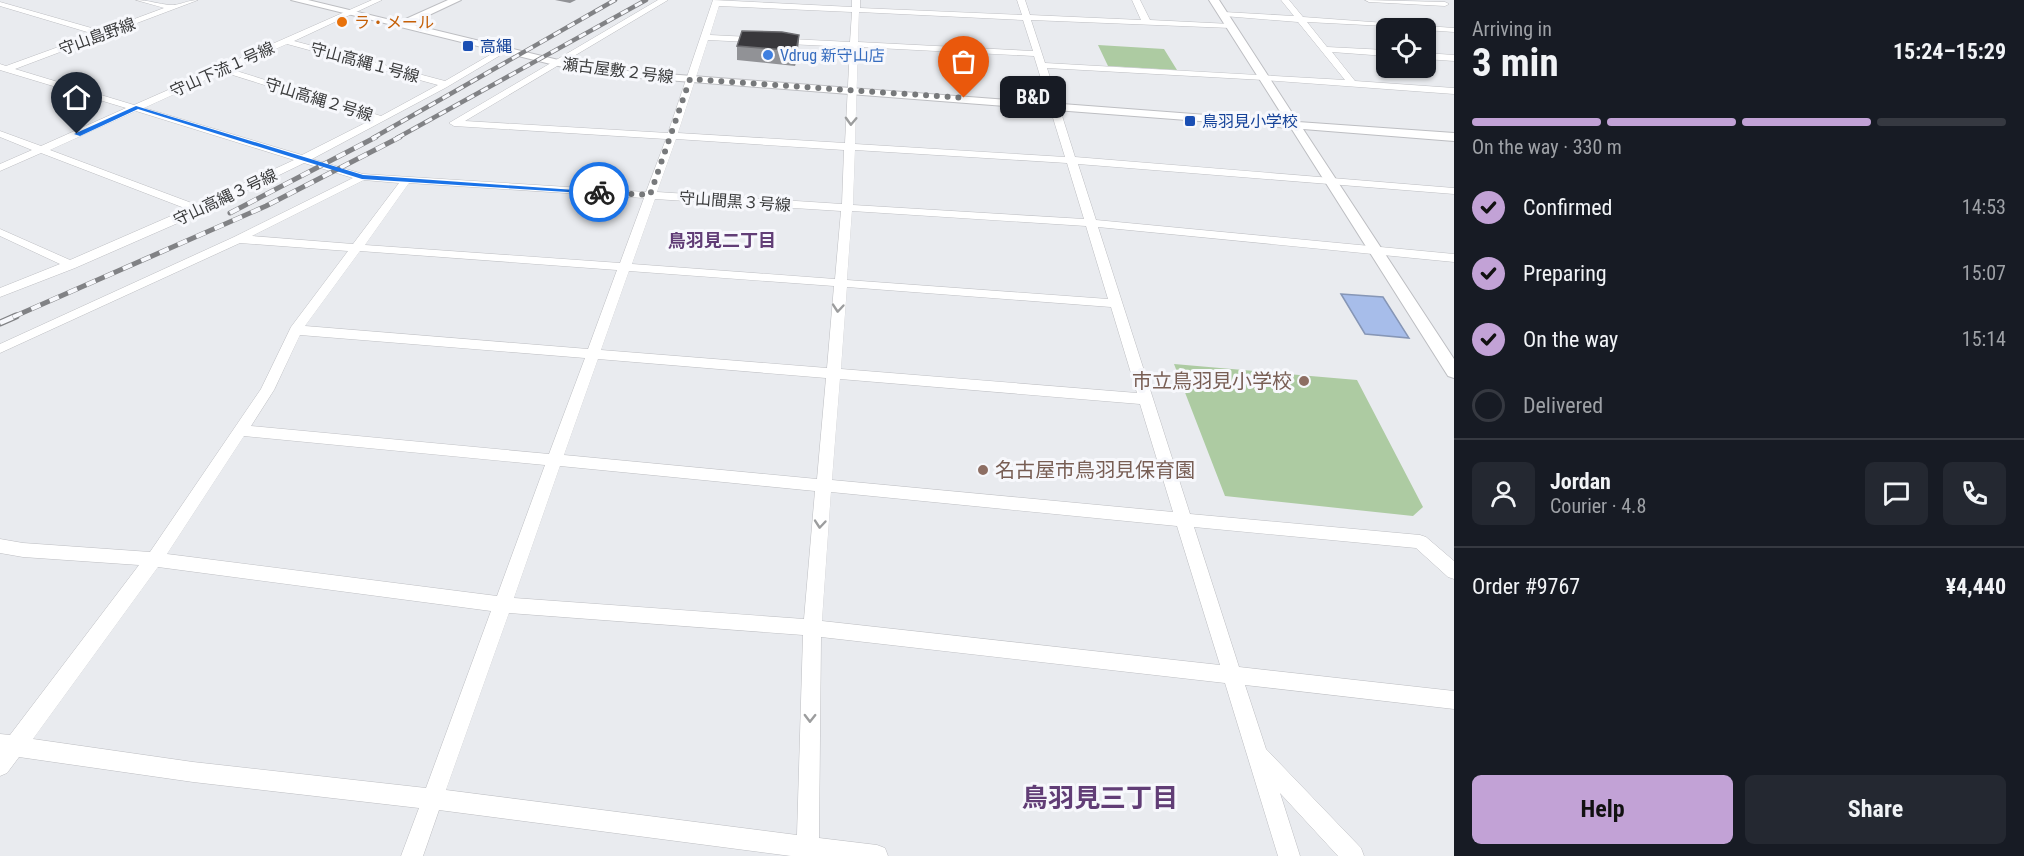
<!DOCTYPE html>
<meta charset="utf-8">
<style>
body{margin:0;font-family:"Roboto Condensed","Noto Sans JP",sans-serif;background:#242831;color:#f1f3f6;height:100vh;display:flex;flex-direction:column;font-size:22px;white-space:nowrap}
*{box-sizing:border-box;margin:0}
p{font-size:20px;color:#9ea1a6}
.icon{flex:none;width:33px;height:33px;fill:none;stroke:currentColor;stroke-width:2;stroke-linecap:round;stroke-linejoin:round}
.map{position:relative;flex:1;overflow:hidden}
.panel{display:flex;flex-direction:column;background:#171b24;width:570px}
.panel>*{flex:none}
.buttons{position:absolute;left:1376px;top:18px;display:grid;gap:12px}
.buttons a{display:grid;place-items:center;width:60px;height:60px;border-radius:9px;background:#171b24;box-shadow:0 2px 4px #0004;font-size:30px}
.pin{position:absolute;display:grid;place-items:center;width:51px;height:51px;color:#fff;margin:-62px -26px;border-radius:50% 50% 50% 0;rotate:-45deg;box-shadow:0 0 6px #0007}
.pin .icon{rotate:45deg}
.courier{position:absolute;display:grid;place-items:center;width:60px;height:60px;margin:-30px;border:4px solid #1a73e8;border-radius:50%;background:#fff;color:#222;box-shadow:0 2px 8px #0007}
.bubble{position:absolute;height:42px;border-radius:9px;background:#171b24;box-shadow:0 2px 4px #0004;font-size:20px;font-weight:700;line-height:42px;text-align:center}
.head em{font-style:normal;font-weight:700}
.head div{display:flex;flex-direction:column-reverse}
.head{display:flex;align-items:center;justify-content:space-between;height:102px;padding:0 18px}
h1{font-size:39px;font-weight:700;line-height:45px}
.bar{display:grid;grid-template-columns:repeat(4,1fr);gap:9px 6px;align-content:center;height:72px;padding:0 18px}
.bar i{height:8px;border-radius:4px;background:#363941}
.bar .current{background:#c2a2d6}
.bar p{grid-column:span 4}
.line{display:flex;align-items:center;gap:15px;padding:0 18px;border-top:2px solid #363941}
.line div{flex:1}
.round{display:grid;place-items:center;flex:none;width:63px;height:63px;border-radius:9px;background:#242831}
ol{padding:0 18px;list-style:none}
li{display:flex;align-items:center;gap:18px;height:66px}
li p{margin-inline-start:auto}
li .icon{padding:6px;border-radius:50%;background:#c2a2d6;color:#111;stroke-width:4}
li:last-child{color:#9ea1a6}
li i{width:33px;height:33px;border:3px solid #363941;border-radius:50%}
.cta{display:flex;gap:12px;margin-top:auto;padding:12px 18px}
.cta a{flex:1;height:69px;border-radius:9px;background:#c2a2d6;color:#111;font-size:24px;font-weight:700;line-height:69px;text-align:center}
.cta a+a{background:#242831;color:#f1f3f6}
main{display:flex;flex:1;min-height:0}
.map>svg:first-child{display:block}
.green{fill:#adcba2}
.water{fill:#a7bdea;stroke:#8696b6;stroke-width:1.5}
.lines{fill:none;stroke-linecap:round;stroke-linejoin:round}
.minor-casing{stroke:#bdbec2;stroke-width:1}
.tertiary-casing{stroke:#bdbec2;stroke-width:2}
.minor{fill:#fff;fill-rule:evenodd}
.tertiary{fill:#fff;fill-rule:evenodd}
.rail-far2-casing{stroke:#818285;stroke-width:4.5}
.rail-far1-casing{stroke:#818285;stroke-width:5}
.rail-casing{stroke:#818285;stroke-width:7}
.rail-far2{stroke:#f7f8fc;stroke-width:3;stroke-dasharray:8;stroke-linecap:butt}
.rail-far1{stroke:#f7f8fc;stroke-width:4;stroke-dasharray:10;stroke-linecap:butt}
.rail{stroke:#f7f8fc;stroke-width:4.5;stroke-dasharray:14;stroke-linecap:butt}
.wall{fill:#919296}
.shaded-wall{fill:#6e6e72}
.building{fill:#39383c;stroke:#6e6e72;stroke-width:1.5}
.oneway{stroke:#9c9d9e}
.route{fill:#1a73e8}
.done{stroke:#77797b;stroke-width:6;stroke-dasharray:0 10.8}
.food-dot{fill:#e8710a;stroke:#f7f8fc;stroke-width:2}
.transit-dot{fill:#1a4fb4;stroke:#f7f8fc;stroke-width:2}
.shop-dot{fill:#3f7fe0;stroke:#f7f8fc;stroke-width:2}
.education-dot{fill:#8d6e63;stroke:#f7f8fc;stroke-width:2}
.labels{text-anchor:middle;stroke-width:6;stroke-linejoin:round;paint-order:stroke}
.far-food-label{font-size:16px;fill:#c56008;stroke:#f7f8fc;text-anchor:start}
.far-street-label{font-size:16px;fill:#3a3b3c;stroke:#f7f8fc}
.far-transit-label{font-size:16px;fill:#164399;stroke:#f7f8fc;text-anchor:start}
.far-shop-label{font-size:16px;fill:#366cbe;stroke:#f7f8fc;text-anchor:start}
.far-neighbourhood-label{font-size:18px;font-weight:bold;fill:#613d76;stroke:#f7f8fc}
.education-label{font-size:20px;fill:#785e54;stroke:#f7f8fc;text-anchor:end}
.near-neighbourhood-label{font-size:26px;font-weight:bold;fill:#613d76;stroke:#f7f8fc}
</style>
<main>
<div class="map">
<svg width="1454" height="856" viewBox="0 0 1454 856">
<rect width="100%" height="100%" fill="#e9ebef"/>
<path class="green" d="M 1098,45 L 1164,49 L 1177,70 L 1108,66 Z
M 1174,364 L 1357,380 L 1423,507 L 1413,516 L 1225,496 Z"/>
<path class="water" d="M 1341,294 L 1383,297 L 1409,338 L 1365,334 Z"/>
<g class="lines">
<g class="minor-casing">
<path id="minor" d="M 136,0 C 148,0 158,4 170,5 C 178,6 188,0 198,0 L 15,69 L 134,105 L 372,0 L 382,0 L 294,41 L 445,81 L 502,48 L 509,50 L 447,87 L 312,159 L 363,174 L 646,192 L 666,139 L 454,126 L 449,123 L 658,0 L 668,0 L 465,121 L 668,133 L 713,0 L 852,7 L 852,0 L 860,0 L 860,8 L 1022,15 L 1017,0 L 1025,0 L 1030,15 L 1141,20 L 1132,0 L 1140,0 L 1150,20 L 1231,24 L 1235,26 L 1231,28 L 1031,20 L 1045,63 L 1345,80 L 1298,22 L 1224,16 L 1220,14 L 1224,12 L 1294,16 L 1281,0 L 1289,0 L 1303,17 L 1454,28 L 1454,32 L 1425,30 L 1425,28 L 1307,22 L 1327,47 L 1386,50 L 1386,56 L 1332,52 L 1355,81 L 1454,88 L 1454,94 L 1264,80 L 1047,68 L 1075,157 L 1454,188 L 1454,194 L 1078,164 L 1096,220 L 1454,254 L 1454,262 L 1098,227 L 1190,514 L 1420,535 L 1426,537 L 1454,561 L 1454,579 L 1448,577 L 1416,548 L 1194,527 L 1239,667 L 1454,691 L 1454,709 L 1245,685 L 1266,749 L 1361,848 L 1364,856 L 1338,856 L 1280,793 L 1300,856 L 1278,856 L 1225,683 L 821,637 L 819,838 L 877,845 L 885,848 L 888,856 L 791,856 L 439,810 L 423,856 L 401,856 L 419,808 L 193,782 L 19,757 L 7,773 L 0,776 L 0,734 L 10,735 L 139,565 L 23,557 L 0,553 L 0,539 L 23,543 L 150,552 L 261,389 L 291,327 L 348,251 L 240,243 L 0,353 L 0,344 L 234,237 L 353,178 L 304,163 L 203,212 L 75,268 L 0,297 L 0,288 L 60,264 L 0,236 L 0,229 L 70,260 L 187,209 L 41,153 L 0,171 L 0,164 L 32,150 L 0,137 L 0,131 L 41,146 L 126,108 L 0,70 L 0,64 L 6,66 L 94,34 L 0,6 L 0,2 L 102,31 L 164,8 ZM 719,6 L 852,12 L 850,42 L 710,35 ZM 859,12 L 1023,20 L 1033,51 L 858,42 ZM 708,40 L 850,47 L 845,143 L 678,133 ZM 287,44 L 438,85 L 381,116 L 230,69 ZM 858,47 L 1034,56 L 1065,157 L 855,144 ZM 223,72 L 373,119 L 302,155 L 144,108 ZM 136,111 L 294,160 L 197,205 L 50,150 ZM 676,139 L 844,150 L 842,204 L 657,192 ZM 855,150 L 1067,163 L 1084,219 L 853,205 ZM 364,180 L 399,183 L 353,244 L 252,236 ZM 409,183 L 644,198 L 620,263 L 365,245 ZM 655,199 L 841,211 L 835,279 L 632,264 ZM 852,211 L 1086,226 L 1108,299 L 847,280 ZM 360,251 L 617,270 L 588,349 L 305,326 ZM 629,271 L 834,286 L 827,368 L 601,350 ZM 847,287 L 1111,307 L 1137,393 L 841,369 ZM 300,335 L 585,358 L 549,454 L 251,426 L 274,390 ZM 598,359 L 826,378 L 817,479 L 564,455 ZM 840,379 L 1140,404 L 1173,512 L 832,480 ZM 244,436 L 545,465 L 497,596 L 167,554 ZM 560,466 L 815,491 L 804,619 L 514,598 ZM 831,492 L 1177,526 L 1220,665 L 822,621 ZM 158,567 L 491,611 L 426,788 L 193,762 L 33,739 ZM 509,613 L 803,635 L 797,835 L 446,790 Z
M 1365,0 L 1445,2 L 1449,4 L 1445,6 L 1369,2 Z
M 1425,53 L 1454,55 L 1454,61 L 1425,59 Z"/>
</g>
<g class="tertiary-casing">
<path id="tertiary" d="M 291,0 L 308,0 L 399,22 L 448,0 L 461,0 L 410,24 L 579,65 L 614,70 L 1286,121 L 1209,0 L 1219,0 L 1298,122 L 1454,133 L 1454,141 L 1303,129 L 1454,359 L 1454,378 L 1448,376 L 1291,128 L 614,76 L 579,71 Z"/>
</g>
<use href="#minor" class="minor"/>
<use href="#tertiary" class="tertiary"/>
<g class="rail-far2-casing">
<path id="rail-far2" d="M 373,138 L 615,0
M 397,138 L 646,0"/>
</g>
<g class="rail-far1-casing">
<path id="rail-far1" d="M 230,213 L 376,137
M 13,317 L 266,206 L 400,137"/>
</g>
<g class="rail-casing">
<path id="rail" d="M 0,323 L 16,316"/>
</g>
<use href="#rail-far2" class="rail-far2"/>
<use href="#rail-far1" class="rail-far1"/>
<use href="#rail" class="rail"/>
</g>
<path class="wall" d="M 555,0 L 576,0 L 570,3 Z
M 799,35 L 798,49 L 795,66 L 737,60 L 737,46 Z"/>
<path class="shaded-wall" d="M 799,35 L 798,49 L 795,66 L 796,51 Z"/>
<path class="building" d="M 742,31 L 782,32 L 799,35 L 796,51 L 737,46 Z"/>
<defs><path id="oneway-chevron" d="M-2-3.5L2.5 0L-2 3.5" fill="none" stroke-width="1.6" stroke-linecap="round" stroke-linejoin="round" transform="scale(1.5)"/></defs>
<g class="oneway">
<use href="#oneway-chevron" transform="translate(851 121) rotate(92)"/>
<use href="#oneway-chevron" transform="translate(838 308) rotate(95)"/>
<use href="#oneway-chevron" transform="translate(820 524) rotate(95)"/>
<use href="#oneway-chevron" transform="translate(810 718) rotate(91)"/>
</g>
<path class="route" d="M 136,106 L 363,175 L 603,192 L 599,194 L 362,179 L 138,109 L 80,136 L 74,134 Z"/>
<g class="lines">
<path class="done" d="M 599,192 L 650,195 L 690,79 L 964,98"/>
</g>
<circle class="food-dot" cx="342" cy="22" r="6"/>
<g class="transit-dot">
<rect x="462" y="40" width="12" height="12" rx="3"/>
<rect x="1184" y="115" width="12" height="12" rx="3"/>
</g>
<circle class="shop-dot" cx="768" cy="55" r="6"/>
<g class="education-dot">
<circle cx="1304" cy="381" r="6"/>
<circle cx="983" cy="470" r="6"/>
</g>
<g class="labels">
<g class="far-food-label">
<text x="354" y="28">ラ・メール</text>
</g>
<g class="far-street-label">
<text transform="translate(97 36) rotate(-20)" y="6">守山島野線</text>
<text transform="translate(365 62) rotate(15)" y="6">守山高縄１号線</text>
<text transform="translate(222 69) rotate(-24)" y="6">守山下流１号線</text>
<text transform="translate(618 70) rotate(7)" y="6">瀬古屋敷２号線</text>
<text transform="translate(319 99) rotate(17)" y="6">守山高縄２号線</text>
<text transform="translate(225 197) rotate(-25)" y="6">守山高縄３号線</text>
<text transform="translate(735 201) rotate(4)" y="6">守山間黒３号線</text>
</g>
<g class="far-transit-label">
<text x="480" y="52">高縄</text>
<text x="1202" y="127">鳥羽見小学校</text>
</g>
<g class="far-shop-label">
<text x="780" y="61">Vdrug 新守山店</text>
</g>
<g class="far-neighbourhood-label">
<text x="722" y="247">鳥羽見二丁目</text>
</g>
<g class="education-label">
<text x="1292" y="388">市立鳥羽見小学校</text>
<text x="995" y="477" text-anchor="start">名古屋市鳥羽見保育園</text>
</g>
<g class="near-neighbourhood-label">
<text x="1100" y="807">鳥羽見三丁目</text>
</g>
</g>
</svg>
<div class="buttons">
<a><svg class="icon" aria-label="locate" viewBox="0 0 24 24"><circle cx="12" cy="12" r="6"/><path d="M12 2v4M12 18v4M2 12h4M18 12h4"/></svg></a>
</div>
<div class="pin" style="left:964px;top:98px;background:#ea580c"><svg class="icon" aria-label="bag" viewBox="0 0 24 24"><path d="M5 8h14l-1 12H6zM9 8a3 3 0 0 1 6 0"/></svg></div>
<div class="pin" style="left:77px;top:134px;background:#1f2937"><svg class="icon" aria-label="home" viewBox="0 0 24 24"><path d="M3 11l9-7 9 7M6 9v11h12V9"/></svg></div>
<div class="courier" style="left:599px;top:192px"><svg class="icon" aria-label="bike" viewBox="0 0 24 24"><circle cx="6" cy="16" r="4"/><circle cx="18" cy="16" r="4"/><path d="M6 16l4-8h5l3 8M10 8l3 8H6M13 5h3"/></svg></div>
<div class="bubble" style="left:1000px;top:76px;width:66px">B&amp;D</div>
</div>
<section class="panel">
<div class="head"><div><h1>3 min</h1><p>Arriving in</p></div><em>15:24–15:29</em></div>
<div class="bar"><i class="current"></i><i class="current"></i><i class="current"></i><i></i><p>On the way · 330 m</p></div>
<ol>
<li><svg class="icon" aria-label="check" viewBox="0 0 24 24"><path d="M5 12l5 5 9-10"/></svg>Confirmed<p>14:53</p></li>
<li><svg class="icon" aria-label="check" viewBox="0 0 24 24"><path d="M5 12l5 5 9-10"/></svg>Preparing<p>15:07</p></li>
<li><svg class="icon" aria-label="check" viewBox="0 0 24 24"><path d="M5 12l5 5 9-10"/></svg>On the way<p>15:14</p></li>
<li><i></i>Delivered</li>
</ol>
<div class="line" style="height:108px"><a class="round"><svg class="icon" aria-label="person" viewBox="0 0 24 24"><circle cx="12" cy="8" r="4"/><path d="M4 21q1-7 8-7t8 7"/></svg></a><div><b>Jordan</b><p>Courier · 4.8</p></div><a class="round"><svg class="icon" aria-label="chat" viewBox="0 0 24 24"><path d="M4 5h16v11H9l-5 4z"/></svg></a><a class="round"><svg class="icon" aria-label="phone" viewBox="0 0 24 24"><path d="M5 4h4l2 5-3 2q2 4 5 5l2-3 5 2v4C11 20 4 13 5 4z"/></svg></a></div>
<div class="line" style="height:78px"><div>Order #9767</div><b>¥4,440</b></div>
<div class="cta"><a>Help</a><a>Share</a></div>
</section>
</main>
